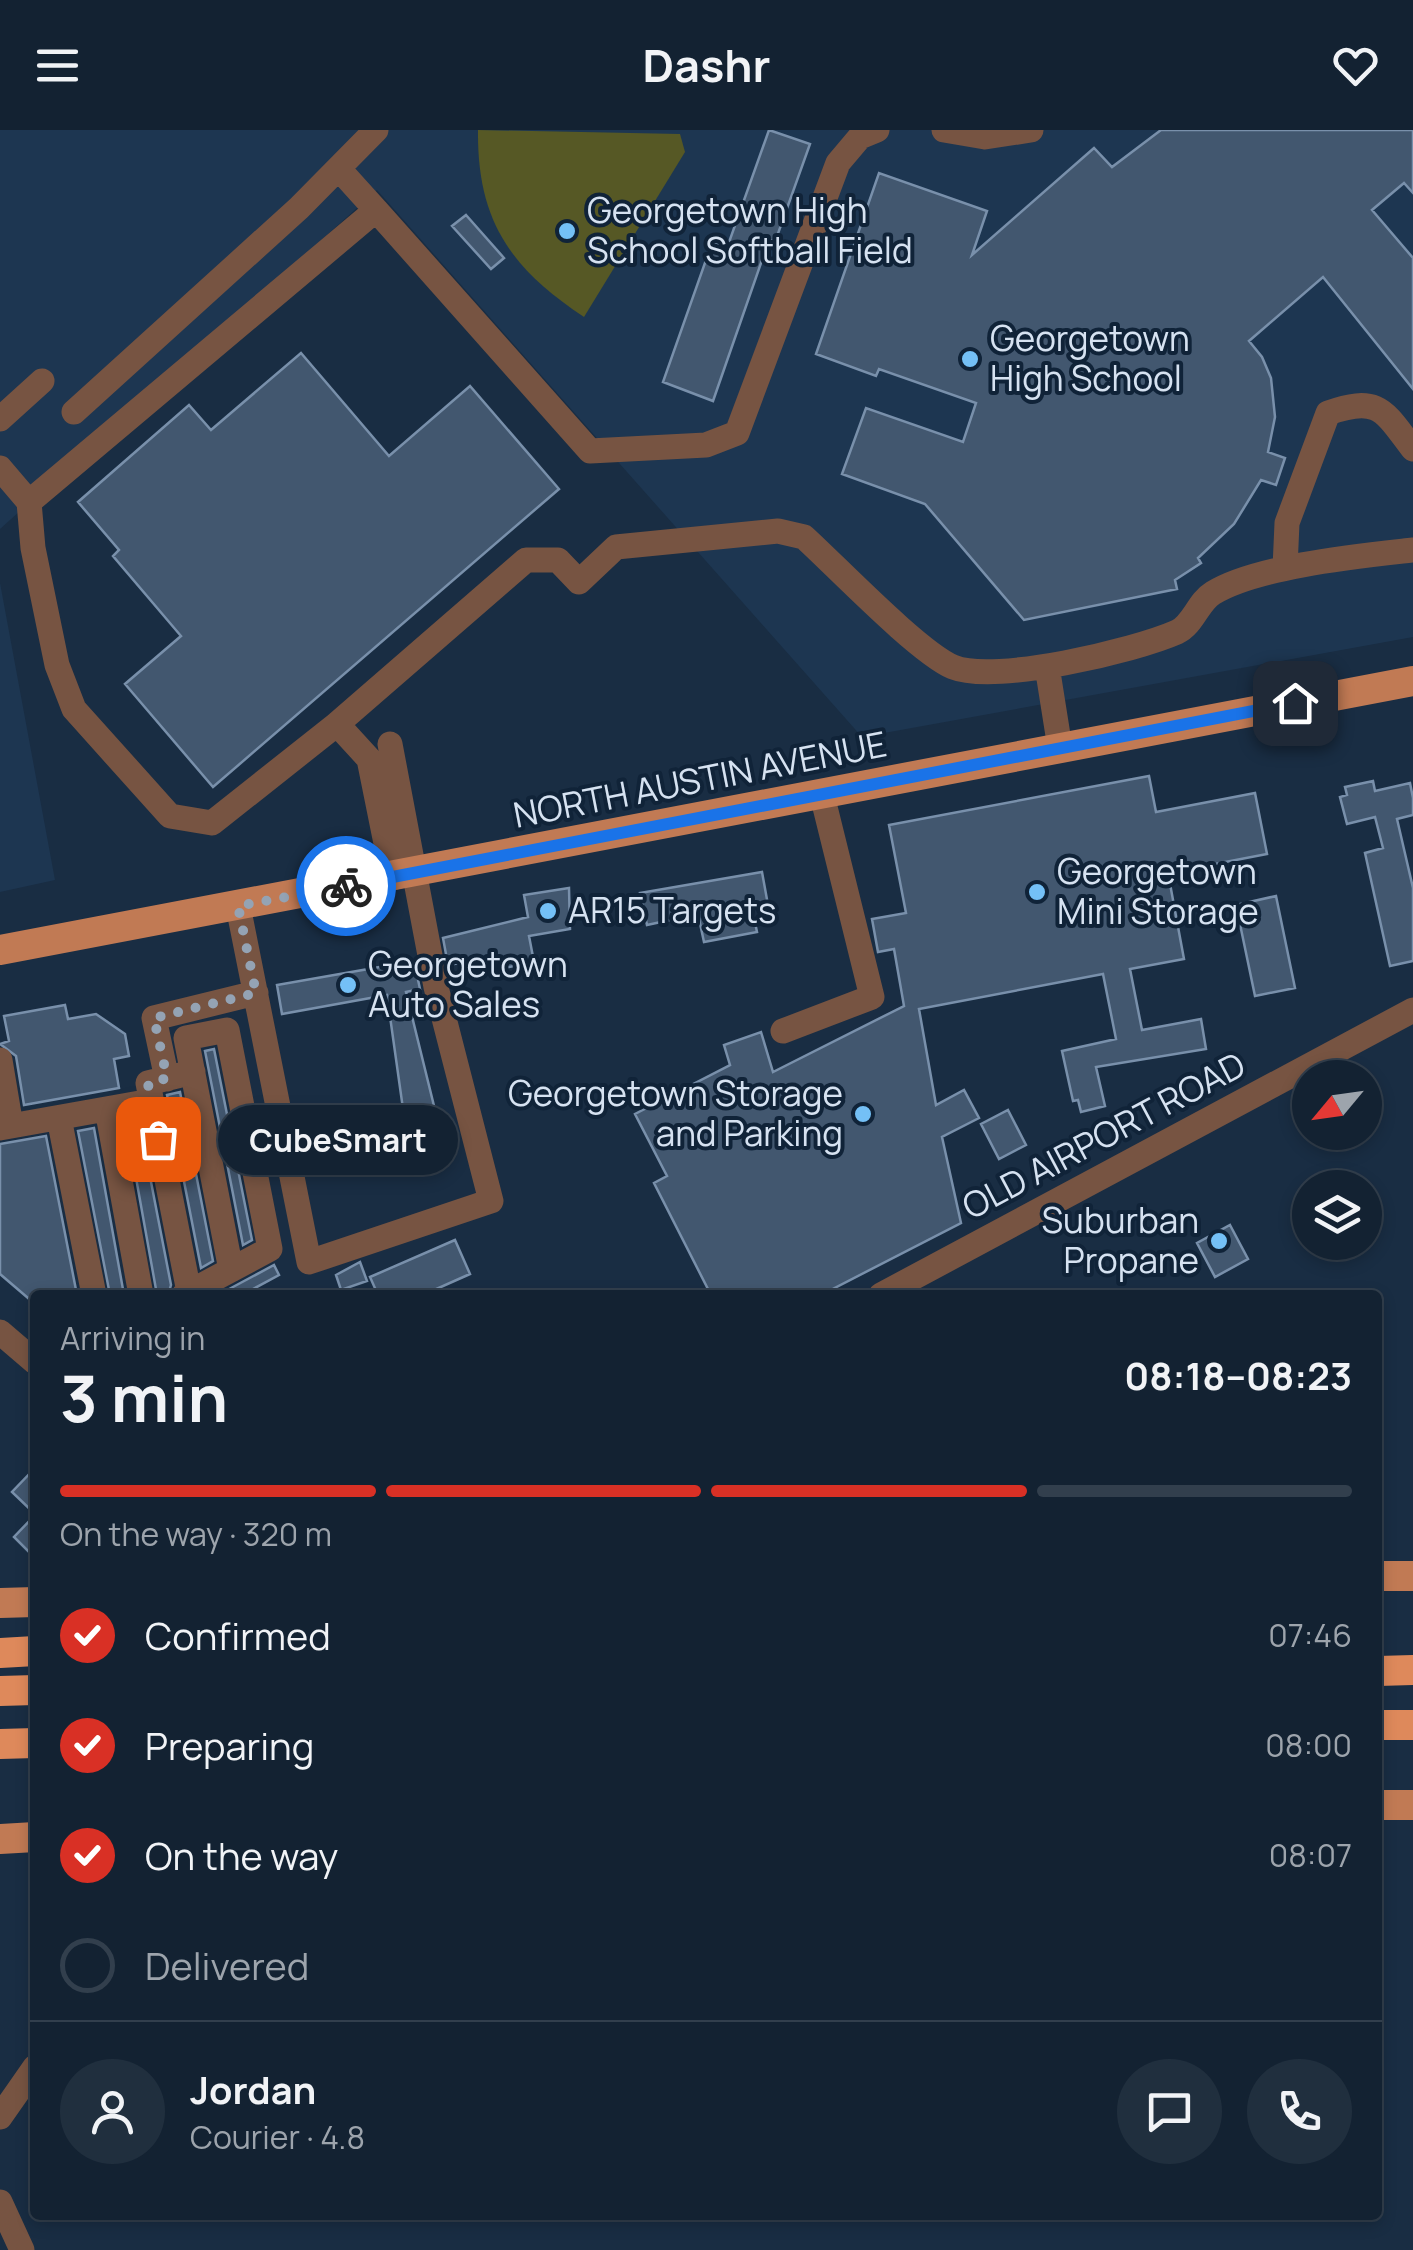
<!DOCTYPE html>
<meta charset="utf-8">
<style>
body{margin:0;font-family:Manrope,sans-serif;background:#202f3e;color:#f1f3f6;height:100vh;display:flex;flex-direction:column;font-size:38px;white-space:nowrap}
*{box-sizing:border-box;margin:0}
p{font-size:32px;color:#9da4ac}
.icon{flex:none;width:55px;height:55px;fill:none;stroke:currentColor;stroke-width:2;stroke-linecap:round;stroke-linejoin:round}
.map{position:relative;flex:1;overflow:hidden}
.side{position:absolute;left:30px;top:1160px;width:1352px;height:930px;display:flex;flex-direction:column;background:#132232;border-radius:10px;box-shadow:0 5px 15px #0003,0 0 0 2px #323f4d}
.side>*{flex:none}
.needle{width:65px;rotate:241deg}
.tools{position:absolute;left:1292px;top:930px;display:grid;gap:20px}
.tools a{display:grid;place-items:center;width:90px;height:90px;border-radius:50%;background:#132232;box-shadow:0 5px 15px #0003,0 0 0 2px #323f4d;font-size:50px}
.pin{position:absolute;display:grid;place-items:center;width:85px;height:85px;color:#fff;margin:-42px;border-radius:20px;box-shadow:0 5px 15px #0006}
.courier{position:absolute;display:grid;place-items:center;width:100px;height:100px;margin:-50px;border:8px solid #1a73e8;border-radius:50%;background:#fff;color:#222;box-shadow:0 2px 12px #0007}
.bubble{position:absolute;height:70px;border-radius:35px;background:#132232;box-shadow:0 5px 15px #0003,0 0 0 2px #323f4d;font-size:32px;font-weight:700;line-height:70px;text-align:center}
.summary em{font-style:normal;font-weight:700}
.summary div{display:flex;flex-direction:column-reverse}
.summary{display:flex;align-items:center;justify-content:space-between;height:170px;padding:0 30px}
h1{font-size:65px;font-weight:700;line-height:75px}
.bar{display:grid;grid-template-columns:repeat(4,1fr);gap:15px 10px;align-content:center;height:120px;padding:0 30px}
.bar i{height:12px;border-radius:8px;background:#323f4d}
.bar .selected{background:#d93025}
.bar p{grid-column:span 4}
.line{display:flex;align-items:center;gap:25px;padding:0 30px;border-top:2px solid #323f4d}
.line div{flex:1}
.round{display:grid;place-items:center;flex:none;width:105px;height:105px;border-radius:52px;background:#202f3e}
ol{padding:0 30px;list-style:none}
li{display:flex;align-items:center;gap:30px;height:110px}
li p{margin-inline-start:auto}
li .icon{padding:10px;border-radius:50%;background:#d93025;color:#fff;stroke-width:4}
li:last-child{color:#9da4ac}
li i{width:55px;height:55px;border:5px solid #323f4d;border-radius:50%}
header{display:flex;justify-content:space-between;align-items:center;height:130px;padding:0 30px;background:#132232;font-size:45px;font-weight:700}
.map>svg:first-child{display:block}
.built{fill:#1d3651}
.green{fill:#565825}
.building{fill:#42576f;stroke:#7990ab;stroke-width:2.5}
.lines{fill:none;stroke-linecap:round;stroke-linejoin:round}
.minor{stroke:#775442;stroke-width:25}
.major{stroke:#c17a54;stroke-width:30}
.highway{stroke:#de895b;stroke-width:30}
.done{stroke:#94a3b4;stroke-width:10;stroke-dasharray:0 18}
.route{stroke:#1a73e8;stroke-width:12}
.poi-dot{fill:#74c0f6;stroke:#102338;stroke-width:4}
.labels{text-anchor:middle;stroke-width:8;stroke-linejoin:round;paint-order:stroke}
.poi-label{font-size:35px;fill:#d6e2f1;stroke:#102338;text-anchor:start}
.street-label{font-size:35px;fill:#d6e2f1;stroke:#102338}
</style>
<header><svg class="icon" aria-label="menu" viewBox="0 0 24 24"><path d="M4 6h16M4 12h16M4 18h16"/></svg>Dashr<svg class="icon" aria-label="heart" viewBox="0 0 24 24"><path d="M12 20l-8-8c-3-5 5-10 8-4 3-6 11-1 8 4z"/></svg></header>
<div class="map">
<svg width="1413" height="2120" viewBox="0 0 1413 2120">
<rect width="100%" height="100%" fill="#192d43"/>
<path class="built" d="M 0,0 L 1413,0 L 1413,507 L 862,607 L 377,60 L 0,399 Z
M 0,453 L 55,750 L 0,762 Z"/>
<path class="green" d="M 478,0 L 680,4 L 685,22 L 584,187 C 510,138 477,90 478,0 Z"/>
<path class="building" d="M 769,0 L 810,14 L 775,112 L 769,110 L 713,271 L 663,252 L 712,113 L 727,118 Z
M 1161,0 L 1413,0 L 1413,63 L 1404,53 L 1372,80 L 1413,128 L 1413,259 L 1323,147 L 1249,211 L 1262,227 L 1271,248 L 1275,287 L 1268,322 L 1285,328 L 1276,355 L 1261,350 L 1234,394 L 1198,428 L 1201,433 L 1175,450 L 1177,459 L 1024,490 L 925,374 L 842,344 L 866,278 L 963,312 L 976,273 L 879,239 L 876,246 L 816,224 L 879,43 L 987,81 L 972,125 L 1094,18 L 1112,37 Z
M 466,85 L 504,128 L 491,139 L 452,96 Z
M 301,223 L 389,326 L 470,256 L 559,359 L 213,657 L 125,554 L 181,506 L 113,426 L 119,420 L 78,372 L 189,275 L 211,300 Z
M 1149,646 L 1156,682 L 1255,663 L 1267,724 L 1168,743 L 1184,829 L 1130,839 L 1142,900 L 1201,889 L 1206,919 L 1096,937 L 1105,976 L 1081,982 L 1078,970 L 1073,971 L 1062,921 L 1116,909 L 1103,844 L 919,879 L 936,975 L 964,960 L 979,988 L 942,1007 L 961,1093 L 821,1165 L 711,1165 L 654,1053 L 667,1046 L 635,984 L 730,935 L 724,915 L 761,902 L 773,942 L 904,876 L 894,819 L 878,822 L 872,789 L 906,783 L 889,695 Z
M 1373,651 L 1375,661 L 1410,653 L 1413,668 L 1413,685 L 1397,689 L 1413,758 L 1413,831 L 1390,836 L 1365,723 L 1383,718 L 1375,687 L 1347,694 L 1340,667 L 1347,665 L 1345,657 Z
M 762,742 L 768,775 L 752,778 L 757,802 L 704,812 L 698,784 L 647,795 L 640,763 Z
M 569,758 L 570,799 L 529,806 L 534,832 L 504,838 L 501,826 L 448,835 L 443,808 L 528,787 L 524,765 Z
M 1276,766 L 1295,858 L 1255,866 L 1236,775 Z
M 414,831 L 420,859 L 406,862 L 435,980 L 404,986 L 387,865 L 282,884 L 277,855 Z
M 65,875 L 68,889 L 96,884 L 125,904 L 129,926 L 114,929 L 119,958 L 24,975 L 16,926 L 0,914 L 9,911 L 4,886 Z
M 214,919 L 252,1110 L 243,1115 L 205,921 Z
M 180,962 L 213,1131 L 201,1138 L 167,965 Z
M 1008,980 L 1026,1015 L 999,1029 L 981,994 Z
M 139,990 L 171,1155 L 168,1165 L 157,1165 L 126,992 Z
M 94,998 L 124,1165 L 110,1165 L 78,1001 Z
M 46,1006 L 77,1165 L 35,1165 L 35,1174 L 0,1144 L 0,1014 Z
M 1230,1095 L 1248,1129 L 1215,1147 L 1197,1113 Z
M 455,1110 L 470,1144 L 423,1165 L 378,1165 L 370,1147 Z
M 360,1132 L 367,1151 L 341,1160 L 336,1145 Z
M 274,1135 L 279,1145 L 242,1165 L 218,1165 Z
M 35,1338 L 35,1384 L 12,1362 Z
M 35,1385 L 35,1428 L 14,1407 Z"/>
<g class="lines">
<path class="minor" d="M 944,0 L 985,7 L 1031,0
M 339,39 L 376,80
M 74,282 L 299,78 L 376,0
M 0,289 L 42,251
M 0,338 L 29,372
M 1285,438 L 1287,393 L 1328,283 C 1379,265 1384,281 1413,319
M 1047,536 L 1060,618
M 337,594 L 526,430 L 558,430 L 579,452 L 616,417 L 778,401 L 804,407 C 837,437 918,522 953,537 C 995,554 1134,521 1177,502 C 1193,495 1198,472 1213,463 C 1257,436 1360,426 1413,420
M 393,748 L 369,629 L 337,594 L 212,693 L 170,686 L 74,579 L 57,535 L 33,418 L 29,372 L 376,80 L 590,321 L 706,315 L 737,303 L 838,33 L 860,7 L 877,0
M 238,776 L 309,1132 L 491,1071 L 436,857 L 390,614
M 783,901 L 872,867 L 822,665
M 0,930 L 11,996
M 167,949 L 154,888 L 256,863
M 107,979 L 141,1165
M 59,988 L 94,1165
M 0,998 L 151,971
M 189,1162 L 148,953 L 193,942
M 184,1165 L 270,1119 L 227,900 L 186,908 L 231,1140
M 881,1165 L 1413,880
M 0,1202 L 35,1232
M 0,1987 L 35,1937
M 0,2072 L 22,2120"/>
<path class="major" d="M 0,820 L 1413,551
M 1378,1446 L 1413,1446
M 0,1473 L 35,1472
M 1378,1675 L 1413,1675
M 0,1709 L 35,1707"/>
<path class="highway" d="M 0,1523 L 35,1521
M 1378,1541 L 1413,1540
M 0,1561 L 35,1560
M 1378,1595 L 1413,1595
M 0,1614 L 35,1613"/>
</g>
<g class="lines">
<path class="done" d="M 158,1009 L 148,954 L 167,948 L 154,888 L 256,863 L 238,776 L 346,756"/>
<path class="route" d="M 346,756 L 1295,573"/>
</g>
<g class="poi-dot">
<circle cx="567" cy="101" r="10"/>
<circle cx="970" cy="229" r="10"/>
<circle cx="1037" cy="762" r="10"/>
<circle cx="548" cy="781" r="10"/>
<circle cx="348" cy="855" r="10"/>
<circle cx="863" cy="984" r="10"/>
<circle cx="1219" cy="1111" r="10"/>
</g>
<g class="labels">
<g class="poi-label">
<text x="587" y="93">Georgetown High<tspan x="587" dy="40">School Softball Field</tspan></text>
<text x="990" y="221">Georgetown<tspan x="990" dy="40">High School</tspan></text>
<text x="1057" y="754">Georgetown<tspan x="1057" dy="40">Mini Storage</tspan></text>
<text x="568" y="793">AR15 Targets</text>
<text x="368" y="847">Georgetown<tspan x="368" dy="40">Auto Sales</tspan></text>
<text x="843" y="976" text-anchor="end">Georgetown Storage<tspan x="843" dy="40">and Parking</tspan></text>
<text x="1199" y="1103" text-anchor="end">Suburban<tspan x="1199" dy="40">Propane</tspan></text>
</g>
<g class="street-label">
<text transform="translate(700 650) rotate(-11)" y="12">NORTH AUSTIN AVENUE</text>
<text transform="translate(1104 1006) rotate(-28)" y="12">OLD AIRPORT ROAD</text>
</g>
</g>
</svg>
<div class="tools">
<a><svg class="needle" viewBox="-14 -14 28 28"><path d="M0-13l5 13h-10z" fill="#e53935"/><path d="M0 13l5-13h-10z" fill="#9da4ac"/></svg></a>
<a><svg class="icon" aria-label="layers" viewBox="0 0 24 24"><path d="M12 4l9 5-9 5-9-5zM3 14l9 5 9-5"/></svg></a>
</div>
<div class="pin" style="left:158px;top:1009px;background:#ea580c"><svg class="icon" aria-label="bag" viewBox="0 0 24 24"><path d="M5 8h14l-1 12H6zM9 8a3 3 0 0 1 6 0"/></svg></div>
<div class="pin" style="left:1295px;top:573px;background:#1f2937"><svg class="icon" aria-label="home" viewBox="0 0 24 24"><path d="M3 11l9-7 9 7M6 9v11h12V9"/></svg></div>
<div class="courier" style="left:346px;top:756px"><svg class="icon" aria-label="bike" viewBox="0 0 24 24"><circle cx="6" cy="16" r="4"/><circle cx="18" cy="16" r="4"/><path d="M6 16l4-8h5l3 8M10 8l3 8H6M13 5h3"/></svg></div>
<div class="bubble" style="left:218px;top:975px;width:240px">CubeSmart</div>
<section class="side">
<div class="summary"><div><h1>3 min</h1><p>Arriving in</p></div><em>08:18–08:23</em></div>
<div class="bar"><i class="selected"></i><i class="selected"></i><i class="selected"></i><i></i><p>On the way · 320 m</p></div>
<ol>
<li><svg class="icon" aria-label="check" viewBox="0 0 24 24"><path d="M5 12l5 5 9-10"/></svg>Confirmed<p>07:46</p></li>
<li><svg class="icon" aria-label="check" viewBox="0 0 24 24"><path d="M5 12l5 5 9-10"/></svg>Preparing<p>08:00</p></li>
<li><svg class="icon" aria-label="check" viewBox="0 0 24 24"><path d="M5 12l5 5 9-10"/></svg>On the way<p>08:07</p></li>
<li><i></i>Delivered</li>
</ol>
<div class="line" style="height:180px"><a class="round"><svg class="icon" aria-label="person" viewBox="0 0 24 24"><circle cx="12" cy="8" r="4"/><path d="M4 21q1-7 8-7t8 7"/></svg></a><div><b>Jordan</b><p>Courier · 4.8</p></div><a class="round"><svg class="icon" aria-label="chat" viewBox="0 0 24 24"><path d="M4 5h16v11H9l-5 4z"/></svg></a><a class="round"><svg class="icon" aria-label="phone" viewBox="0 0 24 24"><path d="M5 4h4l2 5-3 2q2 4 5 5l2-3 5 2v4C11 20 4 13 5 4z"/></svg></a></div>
</section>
</div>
